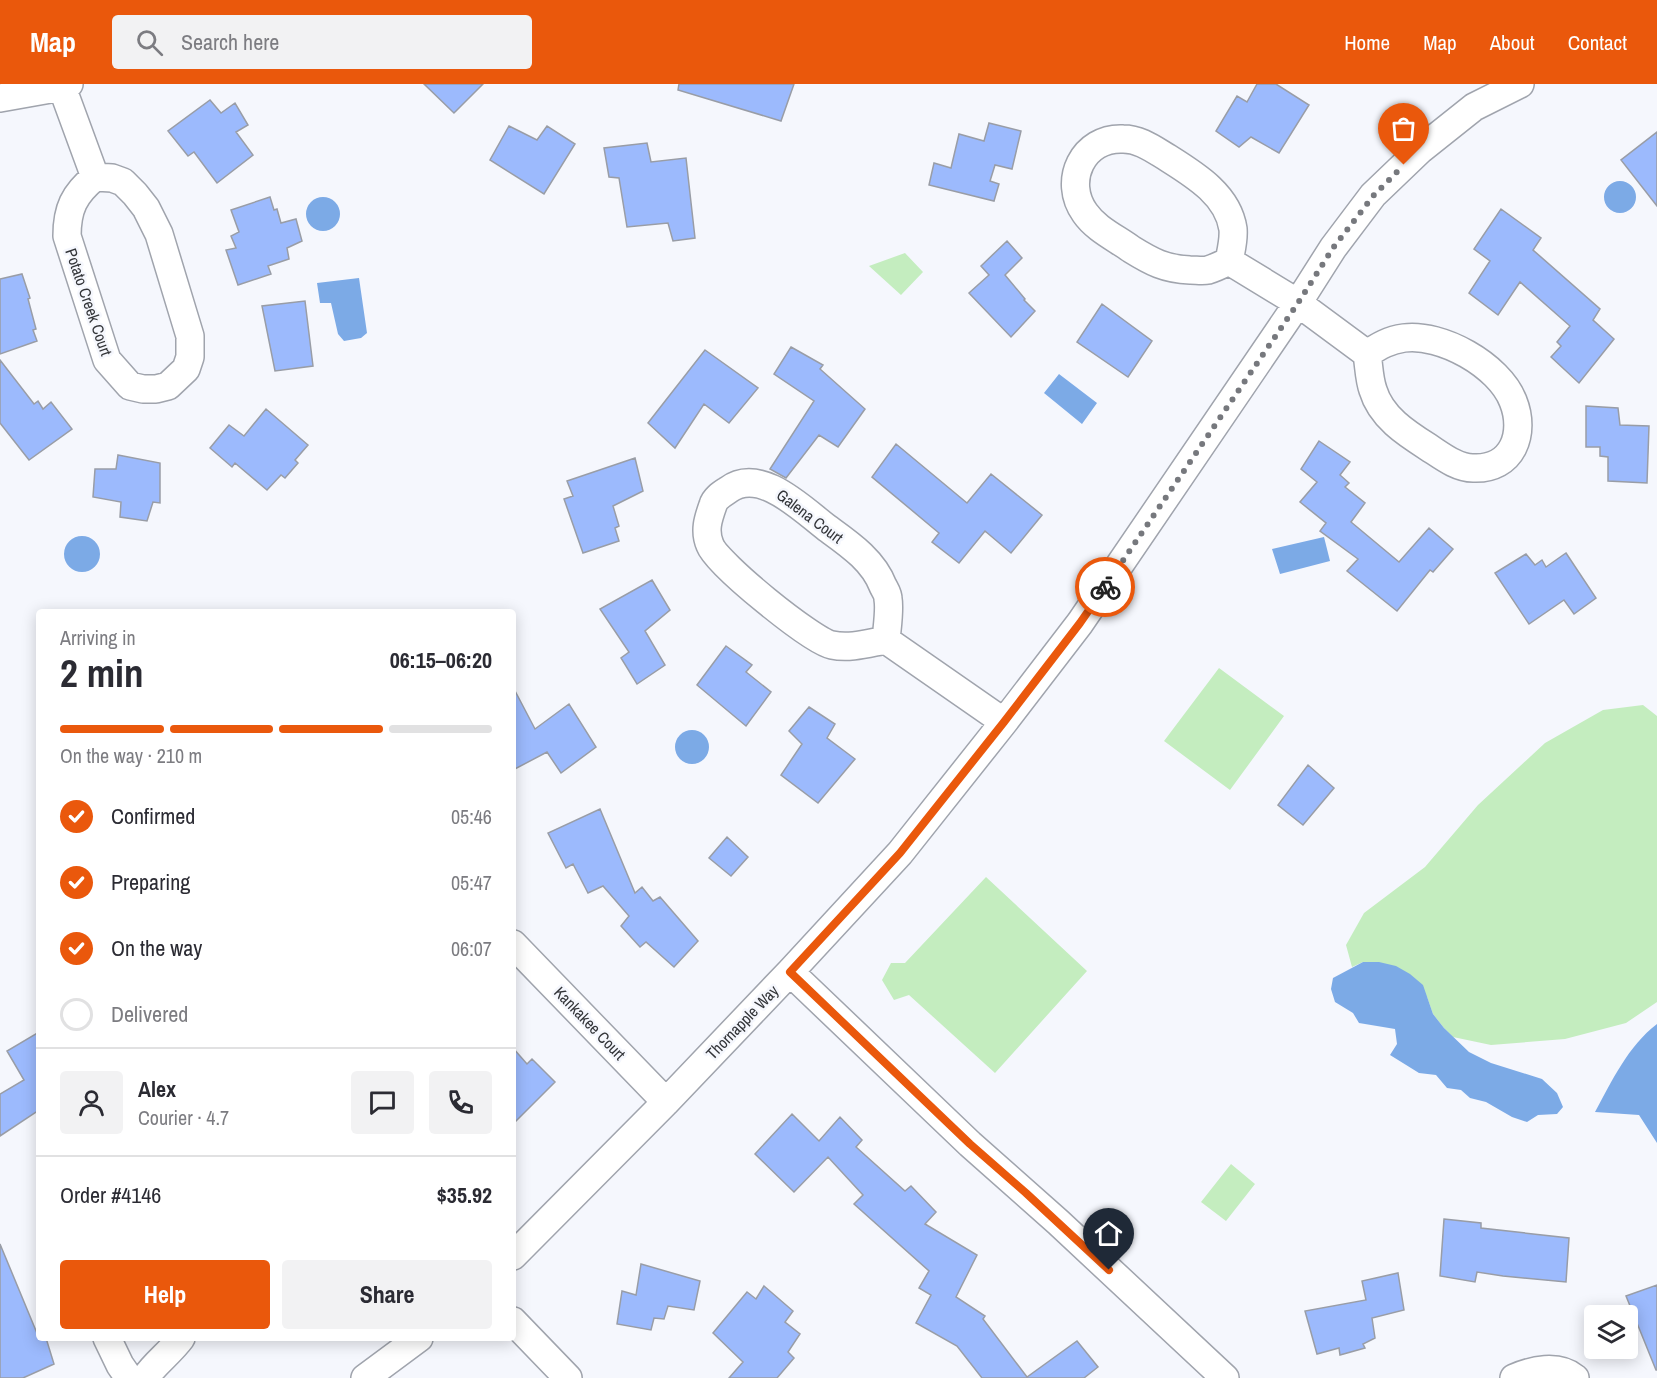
<!DOCTYPE html>
<meta charset="utf-8">
<style>
body{margin:0;font-family:"Archivo Narrow",sans-serif;background:#f2f2f3;color:#2b2b33;height:100vh;display:flex;flex-direction:column;font-size:22px;white-space:nowrap}
*{box-sizing:border-box;margin:0}
p{font-size:20px;color:#7c7c81}
.icon{flex:none;width:33px;height:33px;fill:none;stroke:currentColor;stroke-width:2;stroke-linecap:round;stroke-linejoin:round}
.map{position:relative;flex:1;overflow:hidden}
.details{position:absolute;left:36px;top:525px;width:480px;height:732px;display:flex;flex-direction:column;background:#fff;border-radius:6px;box-shadow:0 3px 15px #0003}
.details>*{flex:none}
.tools{position:absolute;left:1584px;top:1221px;display:grid;gap:12px}
.tools a{display:grid;place-items:center;width:54px;height:54px;border-radius:6px;background:#fff;box-shadow:0 3px 15px #0003;font-size:30px}
.pin{position:absolute;display:grid;place-items:center;width:51px;height:51px;color:#fff;margin:-62px -26px;border-radius:50% 50% 50% 0;rotate:-45deg;box-shadow:0 0 6px #0007}
.pin .icon{rotate:45deg}
.courier{position:absolute;display:grid;place-items:center;width:60px;height:60px;margin:-30px;border:4px solid #ea580c;border-radius:50%;background:#fff;color:#222;box-shadow:0 2px 8px #0007}
.head em{font-style:normal;font-weight:700}
.head div{display:flex;flex-direction:column-reverse}
.head{display:flex;align-items:center;justify-content:space-between;height:102px;padding:0 24px}
h1{font-size:39px;font-weight:700;line-height:45px}
.bar{display:grid;grid-template-columns:repeat(4,1fr);gap:9px 6px;align-content:center;height:72px;padding:0 24px}
.bar i{height:8px;border-radius:4px;background:#e1e1e2}
.bar .on{background:#ea580c}
.bar p{grid-column:span 4}
.line{display:flex;align-items:center;gap:15px;padding:0 24px;border-top:2px solid #e1e1e2}
.line div{flex:1}
.round{display:grid;place-items:center;flex:none;width:63px;height:63px;border-radius:6px;background:#f2f2f3}
ol{padding:0 24px;list-style:none}
li{display:flex;align-items:center;gap:18px;height:66px}
li p{margin-inline-start:auto}
li .icon{padding:6px;border-radius:50%;background:#ea580c;color:#fff;stroke-width:4}
li:last-child{color:#7c7c81}
li i{width:33px;height:33px;border:3px solid #e1e1e2;border-radius:50%}
.button{display:flex;gap:12px;margin-top:auto;padding:12px 24px}
.button a{flex:1;height:69px;border-radius:6px;background:#ea580c;color:#fff;font-size:24px;font-weight:700;line-height:69px;text-align:center}
.button a+a{background:#f2f2f3;color:#2b2b33}
header{display:flex;align-items:center;gap:36px;box-sizing:border-box;height:84px;padding:0 30px;background:#ea580c;color:#fff}
header strong{font-size:28px}
nav{display:flex;gap:33px;margin-inline-start:auto;font-size:21px}
.search{width:420px;height:54px;background:#f2f2f3;display:flex;align-items:center;gap:15px;box-sizing:border-box;padding:0 21px;border-radius:6px;color:#7c7c81;font-size:22px}
.map>svg:first-child{display:block}
.green{fill:#c4edbf}
.water{fill:#7caae6}
.building{fill:#9cbafd;stroke:#999da6;stroke-width:1.5}
.lines{fill:none;stroke-linecap:round;stroke-linejoin:round}
.street-casing{stroke:#a0a4ad;stroke-width:30}
.street{stroke:#fff;stroke-width:27}
.done{stroke:#76787d;stroke-width:6;stroke-dasharray:0 10.8}
.route{stroke:#ea580c;stroke-width:8}
.labels{text-anchor:middle;stroke-width:5;stroke-linejoin:round;paint-order:stroke}
.street-label{font-size:16px;fill:#323438;stroke:#f5f7fd}
</style>
<header>
<strong>Map</strong>
<div class="search"><svg class="icon" aria-label="search" viewBox="0 0 24 24"><circle cx="10" cy="10" r="6"/><path d="M15 15l6 6"/></svg>Search here</div>
<nav><a>Home</a><a>Map</a><a>About</a><a>Contact</a></nav>
</header>
<div class="map">
<svg width="1657" height="1294" viewBox="0 0 1657 1294">
<rect width="100%" height="100%" fill="#f5f7fd"/>
<path class="green" d="M 905,169 L 923,188 L 901,211 L 869,182 Z
M 1219,584 L 1284,632 L 1230,706 L 1164,657 Z
M 1643,621 L 1657,632 L 1657,918 L 1626,939 L 1565,955 L 1491,961 L 1453,953 L 1444,944 L 1433,930 L 1427,913 L 1363,878 L 1352,883 L 1346,861 L 1364,829 L 1425,783 L 1478,721 L 1545,659 L 1603,626 Z
M 986,793 L 1087,887 L 995,989 L 909,911 L 894,916 L 882,896 L 891,879 L 905,879 Z
M 1231,1080 L 1255,1100 L 1226,1137 L 1201,1118 Z"/>
<path class="water" d="M1604 113a16 16 0 1 1 32 0a16 16 0 1 1-32 0Z
M306 130a17 17 0 1 1 34 0a17 17 0 1 1-34 0Z
M 359,194 L 367,249 L 361,254 L 344,257 L 338,250 L 331,219 L 320,219 L 317,199 Z
M 1059,290 L 1097,319 L 1082,340 L 1044,309 Z
M64 470a18 18 0 1 1 36 0a18 18 0 1 1-36 0Z
M 1324,453 L 1330,477 L 1280,490 L 1272,465 Z
M675 663a17 17 0 1 1 34 0a17 17 0 1 1-34 0Z
M 1363,878 L 1379,878 L 1396,882 L 1410,890 L 1423,901 L 1433,930 L 1444,944 L 1469,968 L 1491,979 L 1542,995 L 1557,1009 L 1563,1023 L 1557,1030 L 1538,1031 L 1527,1038 L 1512,1033 L 1486,1018 L 1470,1014 L 1461,1006 L 1447,1004 L 1436,991 L 1419,989 L 1390,971 L 1397,960 L 1395,945 L 1359,939 L 1353,929 L 1335,918 L 1331,905 L 1333,894 Z
M 1657,940 L 1657,1059 L 1639,1031 L 1595,1028 C 1612,997 1628,962 1657,940 Z"/>
<path class="building" d="M 424,0 L 483,0 L 454,29 Z
M 679,0 L 794,0 L 781,37 L 678,6 Z
M 1257,0 L 1276,0 L 1309,21 L 1279,69 L 1251,53 L 1239,63 L 1216,47 L 1237,12 L 1247,18 Z
M 210,16 L 221,29 L 235,19 L 248,41 L 236,48 L 253,71 L 217,99 L 194,68 L 188,72 L 168,47 Z
M 989,39 L 1021,47 L 1012,85 L 995,81 L 990,97 L 999,100 L 994,117 L 929,101 L 934,79 L 951,84 L 959,50 L 984,57 Z
M 509,42 L 537,56 L 547,42 L 575,60 L 544,110 L 490,76 Z
M 1657,48 L 1657,122 L 1621,76 Z
M 647,59 L 651,78 L 686,74 L 695,154 L 673,157 L 668,139 L 627,143 L 619,94 L 609,93 L 604,64 Z
M 270,113 L 274,126 L 277,125 L 281,139 L 296,135 L 302,157 L 287,164 L 289,175 L 268,182 L 271,190 L 238,201 L 226,166 L 236,164 L 231,152 L 239,148 L 231,126 Z
M 1501,125 L 1541,154 L 1533,166 L 1600,225 L 1593,236 L 1614,255 L 1579,299 L 1551,273 L 1561,262 L 1557,258 L 1570,242 L 1520,198 L 1498,231 L 1469,209 L 1490,177 L 1474,165 Z
M 1007,157 L 1022,174 L 1005,191 L 1025,215 L 1024,216 L 1035,227 L 1011,253 L 969,209 L 989,191 L 981,182 Z
M 22,190 L 30,214 L 28,215 L 36,245 L 33,246 L 37,257 L 0,270 L 0,195 Z
M 305,217 L 313,282 L 275,287 L 262,222 Z
M 1102,220 L 1152,257 L 1128,293 L 1077,258 Z
M 791,263 L 823,281 L 820,285 L 865,325 L 838,363 L 819,351 L 786,394 L 770,385 L 814,317 L 774,290 Z
M 705,266 L 758,304 L 729,339 L 704,320 L 675,364 L 648,339 Z
M 0,276 L 34,320 L 38,317 L 43,325 L 51,318 L 72,345 L 29,376 L 0,339 Z
M 1586,322 L 1618,324 L 1620,341 L 1649,342 L 1647,399 L 1608,397 L 1608,373 L 1600,372 L 1600,363 L 1586,363 Z
M 266,325 L 308,361 L 295,376 L 298,379 L 285,394 L 281,391 L 267,406 L 235,379 L 232,383 L 210,364 L 229,341 L 244,352 Z
M 1319,357 L 1350,378 L 1340,391 L 1349,399 L 1345,403 L 1365,419 L 1351,438 L 1399,478 L 1429,444 L 1453,465 L 1433,488 L 1430,486 L 1397,527 L 1347,487 L 1358,475 L 1320,447 L 1326,439 L 1300,418 L 1317,398 L 1301,385 Z
M 896,360 L 967,419 L 991,390 L 1042,431 L 1011,469 L 985,447 L 959,479 L 932,458 L 939,449 L 872,393 Z
M 118,371 L 160,379 L 160,419 L 153,418 L 147,437 L 120,433 L 121,418 L 93,413 L 95,385 L 116,385 Z
M 635,374 L 643,407 L 613,422 L 619,442 L 615,444 L 619,457 L 583,469 L 564,415 L 573,412 L 567,397 Z
M 1566,469 L 1596,514 L 1574,530 L 1564,516 L 1529,540 L 1495,489 L 1526,470 L 1535,481 L 1542,476 L 1546,483 Z
M 652,496 L 670,526 L 645,547 L 665,581 L 637,600 L 621,574 L 629,568 L 600,525 Z
M 726,562 L 752,581 L 746,588 L 771,608 L 746,642 L 697,601 Z
M 513,603 L 535,645 L 569,620 L 596,663 L 561,689 L 547,668 L 513,686 Z
M 809,623 L 835,640 L 827,654 L 855,675 L 818,719 L 781,691 L 802,660 L 789,647 Z
M 1308,681 L 1334,704 L 1303,741 L 1278,721 Z
M 600,725 L 635,809 L 642,803 L 653,817 L 660,813 L 698,857 L 674,883 L 646,858 L 640,863 L 621,842 L 629,832 L 603,802 L 588,809 L 573,780 L 566,784 L 548,749 Z
M 727,753 L 748,773 L 731,792 L 709,774 Z
M 39,948 L 39,1026 L 0,1052 L 0,1010 L 24,996 L 7,967 Z
M 513,964 L 527,980 L 532,975 L 555,998 L 513,1040 Z
M 792,1030 L 819,1057 L 840,1033 L 862,1056 L 856,1063 L 905,1107 L 911,1102 L 936,1128 L 925,1140 L 977,1171 L 956,1213 L 985,1232 L 983,1235 L 1027,1293 L 1077,1257 L 1098,1283 L 1084,1294 L 982,1294 L 957,1262 L 916,1239 L 931,1211 L 919,1204 L 929,1187 L 854,1120 L 863,1111 L 828,1073 L 794,1108 L 755,1070 Z
M 1444,1135 L 1481,1139 L 1481,1144 L 1569,1154 L 1566,1198 L 1503,1192 L 1477,1188 L 1475,1198 L 1440,1192 Z
M 0,1160 L 39,1254 L 46,1254 L 54,1280 L 23,1294 L 0,1294 Z
M 641,1180 L 700,1197 L 694,1226 L 668,1222 L 664,1235 L 654,1234 L 651,1246 L 617,1240 L 622,1207 L 636,1211 Z
M 1398,1189 L 1404,1226 L 1372,1234 L 1375,1254 L 1363,1260 L 1365,1264 L 1340,1271 L 1339,1264 L 1317,1270 L 1305,1227 L 1366,1216 L 1362,1197 Z
M 1657,1201 L 1657,1286 L 1656,1286 L 1626,1212 Z
M 764,1202 L 793,1227 L 785,1238 L 800,1250 L 788,1268 L 794,1274 L 777,1294 L 729,1294 L 743,1278 L 713,1249 L 747,1208 L 756,1215 Z"/>
<g class="lines">
<g class="street-casing">
<path id="street" d="M 62,3 L 95,93 L 112,94 L 123,98 L 135,110 L 146,124 L 159,150 L 190,252 L 190,273 L 186,285 L 168,302 L 156,305 L 143,305 L 130,302 L 107,276 L 67,152 C 67,125 74,110 95,93
M 0,14 L 62,3 L 69,0
M 1229,177 C 1231,167 1234,156 1233,145 C 1228,111 1195,91 1168,74 C 1153,65 1140,55 1123,55 C 1083,53 1062,97 1085,129 C 1096,145 1116,154 1131,165 C 1152,178 1165,185 1190,186 C 1196,186 1203,187 1208,186 C 1215,184 1223,180 1229,177 L 1298,219 L 1367,270 C 1369,282 1369,295 1373,306 C 1381,333 1406,349 1428,363 C 1442,372 1457,384 1473,384 C 1513,386 1526,349 1513,317 C 1499,281 1441,249 1404,254 C 1389,256 1379,262 1367,270
M 886,556 C 887,544 890,526 888,515 C 888,510 885,506 883,502 C 873,476 849,460 827,444 C 802,425 760,382 728,406 C 722,410 715,414 713,421 C 708,435 704,447 710,461 C 717,480 812,557 832,561 C 850,565 869,559 886,556 L 1004,638
M 513,860 L 666,1018
M 790,888 L 970,1060 L 1058,1138 L 1225,1294
M 513,1172 L 666,1018 L 790,888 L 900,769 L 1004,638 L 1080,539 L 1298,219 L 1333,164 L 1373,111 L 1420,66 L 1474,23 L 1520,0
M 513,1237 L 568,1294
M 107,1254 L 120,1281 L 129,1294
M 145,1294 C 155,1279 170,1269 181,1254
M 365,1294 L 419,1254
M 1514,1294 C 1532,1286 1558,1280 1575,1294"/>
</g>
<use href="#street" class="street"/>
</g>
<g class="lines">
<path class="done" d="M 1105,503 L 1298,219 L 1333,164 L 1374,111 L 1404,81"/>
<path class="route" d="M 1105,503 L 1080,539 L 1004,638 L 900,769 L 790,888 L 970,1060 L 1026,1109 L 1109,1186"/>
</g>
<g class="labels">
<g class="street-label">
<text transform="translate(89 218) rotate(71)" y="6">Potato Creek Court</text>
<text transform="translate(810 432) rotate(37)" y="6">Galena Court</text>
<text transform="translate(742 938) rotate(-46)" y="6">Thornapple Way</text>
<text transform="translate(590 939) rotate(46)" y="6">Kankakee Court</text>
</g>
</g>
</svg>
<div class="tools">
<a><svg class="icon" aria-label="layers" viewBox="0 0 24 24"><path d="M12 4l9 5-9 5-9-5zM3 14l9 5 9-5"/></svg></a>
</div>
<div class="pin" style="left:1404px;top:81px;background:#ea580c"><svg class="icon" aria-label="bag" viewBox="0 0 24 24"><path d="M5 8h14l-1 12H6zM9 8a3 3 0 0 1 6 0"/></svg></div>
<div class="pin" style="left:1109px;top:1186px;background:#1f2937"><svg class="icon" aria-label="home" viewBox="0 0 24 24"><path d="M3 11l9-7 9 7M6 9v11h12V9"/></svg></div>
<div class="courier" style="left:1105px;top:503px"><svg class="icon" aria-label="bike" viewBox="0 0 24 24"><circle cx="6" cy="16" r="4"/><circle cx="18" cy="16" r="4"/><path d="M6 16l4-8h5l3 8M10 8l3 8H6M13 5h3"/></svg></div>
<section class="details">
<div class="head"><div><h1>2 min</h1><p>Arriving in</p></div><em>06:15–06:20</em></div>
<div class="bar"><i class="on"></i><i class="on"></i><i class="on"></i><i></i><p>On the way · 210 m</p></div>
<ol>
<li><svg class="icon" aria-label="check" viewBox="0 0 24 24"><path d="M5 12l5 5 9-10"/></svg>Confirmed<p>05:46</p></li>
<li><svg class="icon" aria-label="check" viewBox="0 0 24 24"><path d="M5 12l5 5 9-10"/></svg>Preparing<p>05:47</p></li>
<li><svg class="icon" aria-label="check" viewBox="0 0 24 24"><path d="M5 12l5 5 9-10"/></svg>On the way<p>06:07</p></li>
<li><i></i>Delivered</li>
</ol>
<div class="line" style="height:108px"><a class="round"><svg class="icon" aria-label="person" viewBox="0 0 24 24"><circle cx="12" cy="8" r="4"/><path d="M4 21q1-7 8-7t8 7"/></svg></a><div><b>Alex</b><p>Courier · 4.7</p></div><a class="round"><svg class="icon" aria-label="chat" viewBox="0 0 24 24"><path d="M4 5h16v11H9l-5 4z"/></svg></a><a class="round"><svg class="icon" aria-label="phone" viewBox="0 0 24 24"><path d="M5 4h4l2 5-3 2q2 4 5 5l2-3 5 2v4C11 20 4 13 5 4z"/></svg></a></div>
<div class="line" style="height:78px"><div>Order #4146</div><b>$35.92</b></div>
<div class="button"><a>Help</a><a>Share</a></div>
</section>
</div>
